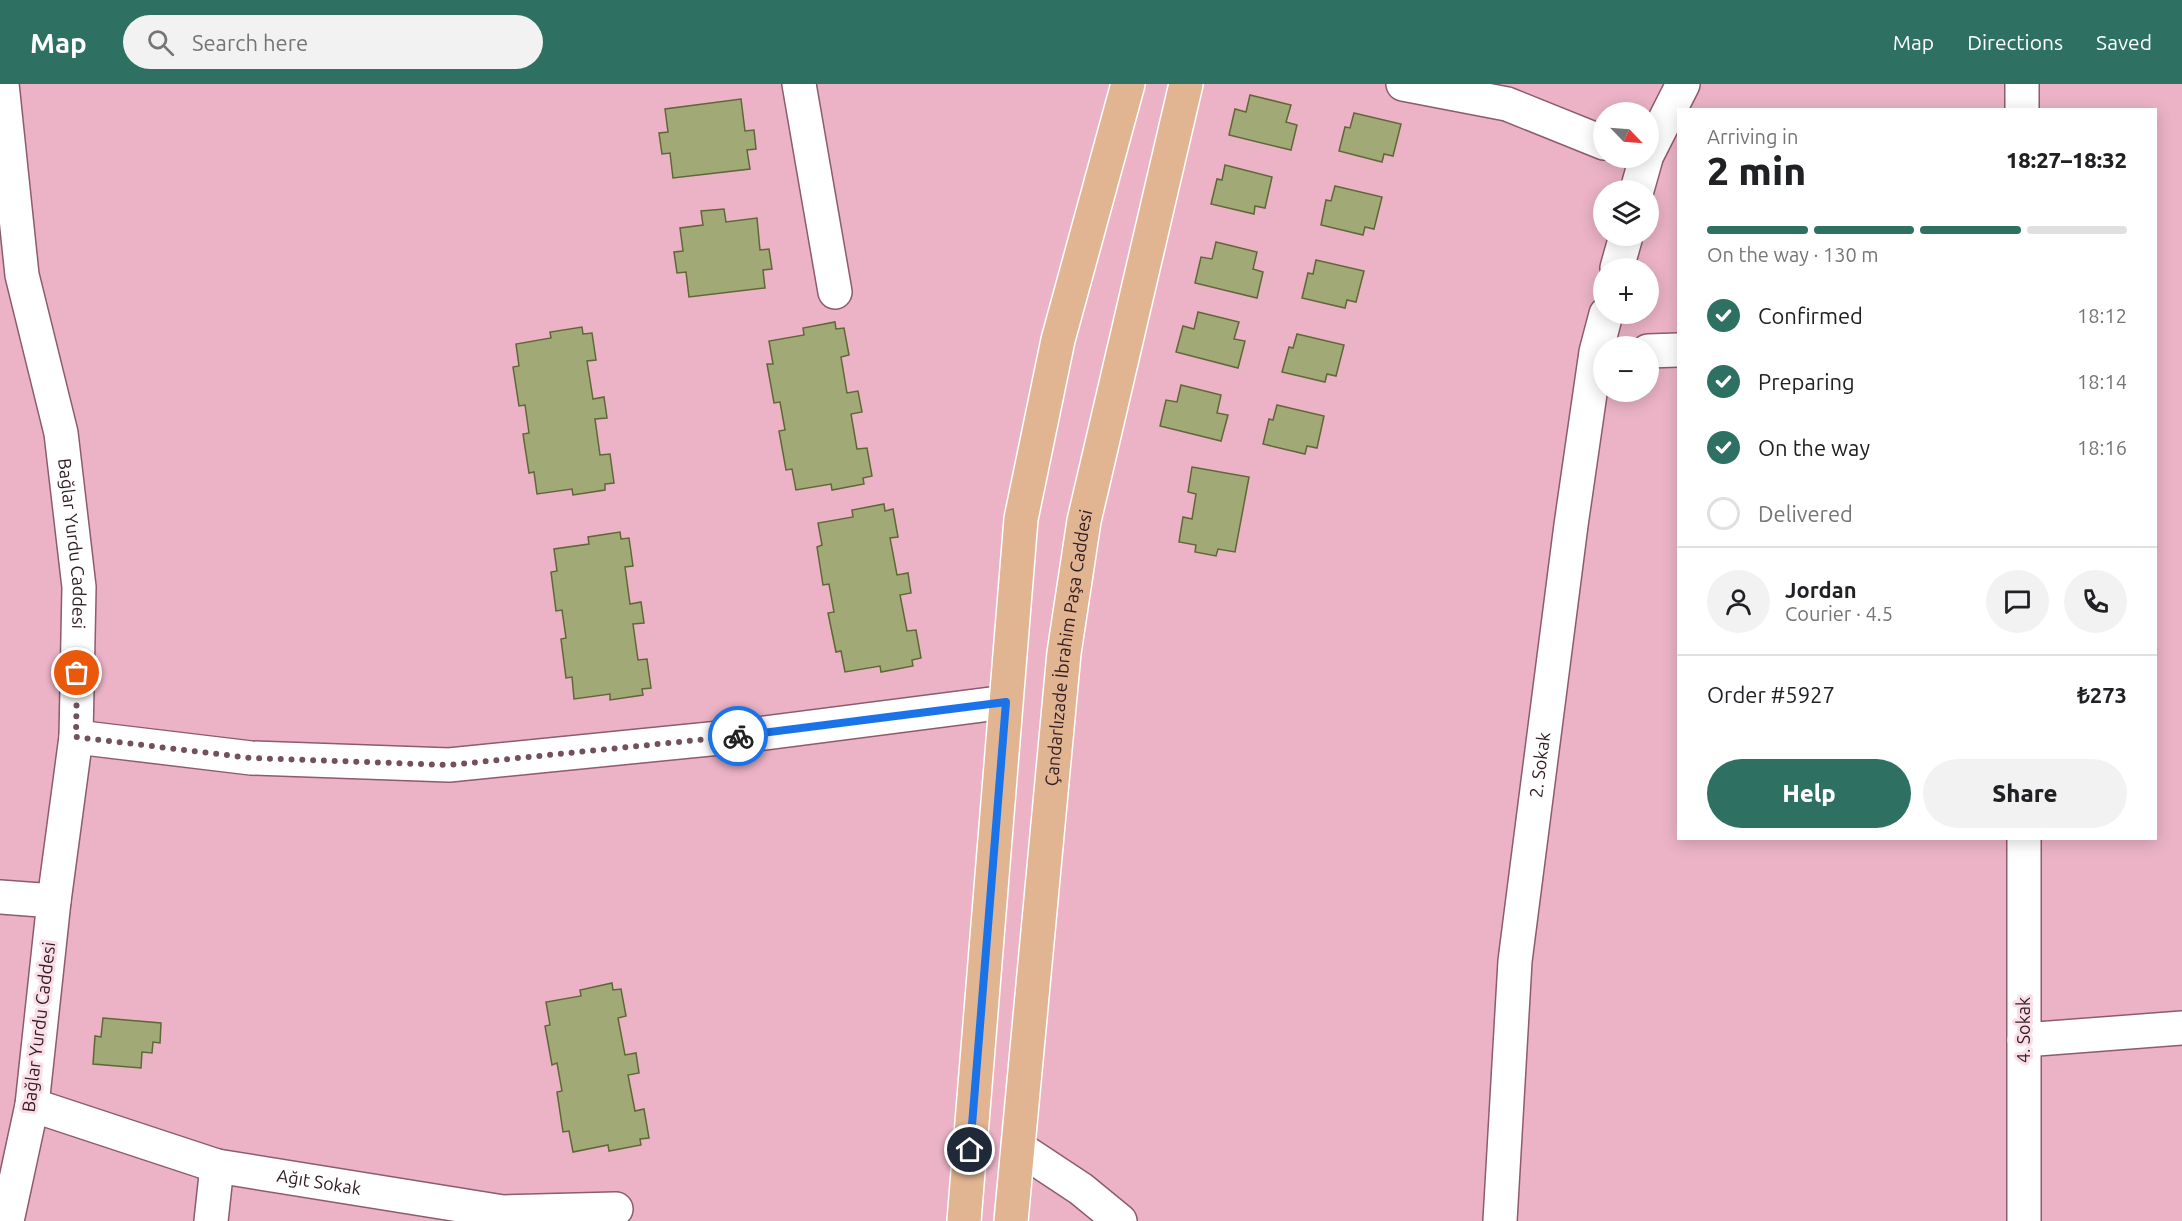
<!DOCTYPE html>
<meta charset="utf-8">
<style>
body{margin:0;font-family:Ubuntu,sans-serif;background:#f2f2f2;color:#202124;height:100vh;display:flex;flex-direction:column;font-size:22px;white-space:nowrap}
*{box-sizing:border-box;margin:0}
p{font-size:20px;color:#757577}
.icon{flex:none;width:33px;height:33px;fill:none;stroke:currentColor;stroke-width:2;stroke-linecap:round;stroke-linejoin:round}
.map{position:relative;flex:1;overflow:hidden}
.sheet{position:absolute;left:1677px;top:24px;width:480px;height:732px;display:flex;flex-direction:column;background:#fff;border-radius:0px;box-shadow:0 3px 15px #0003}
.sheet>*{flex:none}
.needle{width:39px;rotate:115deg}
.controls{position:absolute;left:1593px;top:18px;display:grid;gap:12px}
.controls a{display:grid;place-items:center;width:66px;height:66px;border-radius:50%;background:#fff;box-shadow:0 3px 15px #0003;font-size:30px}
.pin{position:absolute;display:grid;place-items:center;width:51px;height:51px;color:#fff;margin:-26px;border:3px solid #fff;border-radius:50%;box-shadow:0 2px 6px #0007}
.courier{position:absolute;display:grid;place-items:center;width:60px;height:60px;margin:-30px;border:4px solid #1a73e8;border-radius:50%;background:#fff;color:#222;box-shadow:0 2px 8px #0007}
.overview em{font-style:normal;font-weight:800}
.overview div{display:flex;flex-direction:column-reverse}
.overview{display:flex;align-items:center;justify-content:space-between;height:102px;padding:0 30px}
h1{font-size:39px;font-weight:800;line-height:45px}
.bar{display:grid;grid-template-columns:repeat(4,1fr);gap:9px 6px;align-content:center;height:72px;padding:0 30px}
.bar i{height:8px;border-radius:4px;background:#e0e0e0}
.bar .active{background:#2e7162}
.bar p{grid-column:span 4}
.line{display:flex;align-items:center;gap:15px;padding:0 30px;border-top:2px solid #e0e0e0}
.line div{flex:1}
.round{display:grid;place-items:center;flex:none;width:63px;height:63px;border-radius:32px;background:#f2f2f2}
ol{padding:0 30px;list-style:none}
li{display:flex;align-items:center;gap:18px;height:66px}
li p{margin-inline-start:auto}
li .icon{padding:6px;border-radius:50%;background:#2e7162;color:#fff;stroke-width:4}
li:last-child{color:#757577}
li i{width:33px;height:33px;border:3px solid #e0e0e0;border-radius:50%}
.button{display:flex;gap:12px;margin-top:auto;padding:12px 30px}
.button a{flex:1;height:69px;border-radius:36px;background:#2e7162;color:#fff;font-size:24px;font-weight:800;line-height:69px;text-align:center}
.button a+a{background:#f2f2f2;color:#202124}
header{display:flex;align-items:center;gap:36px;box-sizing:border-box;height:84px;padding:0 30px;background:#2e7162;color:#fff}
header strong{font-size:28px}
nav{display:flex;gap:33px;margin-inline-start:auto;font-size:21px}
.search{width:420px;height:54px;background:#f2f2f2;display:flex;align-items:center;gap:15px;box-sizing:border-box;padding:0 21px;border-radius:33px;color:#757577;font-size:22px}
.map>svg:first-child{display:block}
.building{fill:#a1aa77;stroke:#5f6736;stroke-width:1.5}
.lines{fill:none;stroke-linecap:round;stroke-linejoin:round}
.minor-casing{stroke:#8d5b6d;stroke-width:36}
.major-casing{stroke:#fff;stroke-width:36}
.minor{stroke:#fff;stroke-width:33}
.major{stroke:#e1b492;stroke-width:33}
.done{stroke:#72505c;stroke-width:6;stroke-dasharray:0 10.8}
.route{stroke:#1a73e8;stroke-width:8}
.labels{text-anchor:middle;stroke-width:6;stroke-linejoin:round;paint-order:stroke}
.street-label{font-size:18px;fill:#301b23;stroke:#fbdde7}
</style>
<header>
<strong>Map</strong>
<div class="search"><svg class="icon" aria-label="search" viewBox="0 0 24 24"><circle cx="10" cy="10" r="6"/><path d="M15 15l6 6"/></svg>Search here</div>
<nav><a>Map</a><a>Directions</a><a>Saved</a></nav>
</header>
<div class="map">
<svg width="2182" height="1137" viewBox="0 0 2182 1137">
<rect width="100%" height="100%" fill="#ecb3c7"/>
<path class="building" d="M 1250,11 L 1291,21 L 1286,38 L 1297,41 L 1291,66 L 1229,51 L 1235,25 L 1246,28 Z
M 741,15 L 745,47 L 754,46 L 756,65 L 747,66 L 750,85 L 673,94 L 670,69 L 662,70 L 659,49 L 668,48 L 665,25 Z
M 1354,29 L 1401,40 L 1393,72 L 1384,70 L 1382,78 L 1339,67 L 1345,43 L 1350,44 Z
M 1225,81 L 1272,93 L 1265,124 L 1255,122 L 1254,130 L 1211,120 L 1217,95 L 1222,96 Z
M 1335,102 L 1382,113 L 1374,145 L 1365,143 L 1363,151 L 1321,141 L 1326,116 L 1331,117 Z
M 724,125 L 726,138 L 757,134 L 760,166 L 769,165 L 772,185 L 763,186 L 765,204 L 689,213 L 686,188 L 677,189 L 674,168 L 683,167 L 680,144 L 703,141 L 701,127 Z
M 1216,158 L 1257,168 L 1253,185 L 1263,188 L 1257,214 L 1195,199 L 1201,173 L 1212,175 Z
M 1316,176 L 1364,187 L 1356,218 L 1347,216 L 1345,224 L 1302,214 L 1308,189 L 1313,190 Z
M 1198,228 L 1239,238 L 1234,255 L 1245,257 L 1238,284 L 1176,268 L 1183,242 L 1194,245 Z
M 835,238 L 836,245 L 844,244 L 849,271 L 841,273 L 847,309 L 858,307 L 862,328 L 851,330 L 857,365 L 867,364 L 872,392 L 863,394 L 864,400 L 832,406 L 831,400 L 796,406 L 792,385 L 786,386 L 779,347 L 785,346 L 780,318 L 774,319 L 767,280 L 773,280 L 769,257 L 804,251 L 803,244 Z
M 582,243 L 583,250 L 592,249 L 596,276 L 587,277 L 593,315 L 604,313 L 607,334 L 595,335 L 600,371 L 610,370 L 614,399 L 605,400 L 605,406 L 573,411 L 572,405 L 537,410 L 534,388 L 529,389 L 523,350 L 529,349 L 525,321 L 519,322 L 513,283 L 519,282 L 516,260 L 551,254 L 550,248 Z
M 1297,250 L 1344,261 L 1336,292 L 1327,290 L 1325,298 L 1282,288 L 1289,263 L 1293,264 Z
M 1181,301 L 1221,311 L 1217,329 L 1228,331 L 1221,357 L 1160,342 L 1166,316 L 1177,318 Z
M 1277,321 L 1324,332 L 1317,364 L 1307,362 L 1305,370 L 1263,360 L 1269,335 L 1273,336 Z
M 1192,383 L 1249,393 L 1235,468 L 1218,465 L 1216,472 L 1195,468 L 1196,461 L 1179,458 L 1183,433 L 1192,435 L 1196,410 L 1188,408 Z
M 884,420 L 885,427 L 893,425 L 898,453 L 890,454 L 897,491 L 908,489 L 911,509 L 900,511 L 907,547 L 916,546 L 921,574 L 912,576 L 913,582 L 881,588 L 880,582 L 845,588 L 841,567 L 836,568 L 828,529 L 834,528 L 829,500 L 823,501 L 817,463 L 822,461 L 818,439 L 853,433 L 852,426 Z
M 620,448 L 621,455 L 629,454 L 633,482 L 625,483 L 630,520 L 641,518 L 644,539 L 633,540 L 638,576 L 647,575 L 651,604 L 642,605 L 643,611 L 610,616 L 610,610 L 574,615 L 572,593 L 566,594 L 561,555 L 566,554 L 562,526 L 556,527 L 551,488 L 557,487 L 554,465 L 589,460 L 588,453 Z
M 612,899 L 613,906 L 621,905 L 626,932 L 618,934 L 625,971 L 636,969 L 639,989 L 628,991 L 635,1027 L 644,1025 L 649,1054 L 640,1055 L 641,1061 L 609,1067 L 608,1061 L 573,1068 L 569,1047 L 563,1048 L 557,1008 L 562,1007 L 557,979 L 552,981 L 545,942 L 550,941 L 546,918 L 581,912 L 580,906 Z
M 103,934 L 161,939 L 160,959 L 153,958 L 152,969 L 142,968 L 141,984 L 93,980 L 95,952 L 101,953 Z"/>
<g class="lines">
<g class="minor-casing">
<g id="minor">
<path id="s1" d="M 2,0 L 22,191 L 61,349 L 79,503 L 76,653 L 54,817 L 32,1021 L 7,1137"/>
<path d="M 799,0 L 835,208"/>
<path d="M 1403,0 L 1507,20 L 1604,59"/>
<path d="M 2022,0 L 2022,26"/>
<path d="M 1648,69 L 1683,0"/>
<path d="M 1637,106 L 1646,74"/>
<path d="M 1617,184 L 1626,152"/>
<path d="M 1648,267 L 1678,266"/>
<path d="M 76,653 L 251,674 L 449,681 L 750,651 L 1006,618"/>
<path d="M 0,813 L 54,817"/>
<path d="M 2024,956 L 2182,944"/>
<path id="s2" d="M 32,1021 L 217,1082 L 503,1128 L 616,1125"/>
<path d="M 1019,1064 L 1081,1105 L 1120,1137"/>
<path d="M 211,1137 L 217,1082"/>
<path id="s3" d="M 1500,1137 L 1515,877 L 1571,441 L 1596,268 L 1606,230"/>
<path d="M 2024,1137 L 2024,754"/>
</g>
</g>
<g class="major-casing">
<g id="major">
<path d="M 964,1137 L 1021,435 L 1058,256 L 1128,0"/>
<path id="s4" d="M 1011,1137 L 1064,569 L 1084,437 L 1186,0"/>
</g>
</g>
<use href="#minor" class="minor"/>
<use href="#major" class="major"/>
</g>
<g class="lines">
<path class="done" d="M 77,589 L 76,653 L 251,674 L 449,681 L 738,652"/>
<path class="route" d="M 738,652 L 1006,618 L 970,1066"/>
</g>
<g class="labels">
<g class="street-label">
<text dy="6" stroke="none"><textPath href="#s1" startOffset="466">Bağlar Yurdu Caddesi</textPath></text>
<text dy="6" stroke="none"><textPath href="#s4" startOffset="576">Çandarlızade İbrahim Paşa Caddesi</textPath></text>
<text dy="6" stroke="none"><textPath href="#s3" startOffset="458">2. Sokak</textPath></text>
<text transform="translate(39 943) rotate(-83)" y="6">Bağlar Yurdu Caddesi</text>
<text transform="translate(2024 946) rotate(-90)" y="6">4. Sokak</text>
<text dy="6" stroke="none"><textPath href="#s2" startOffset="298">Ağıt Sokak</textPath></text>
</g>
</g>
</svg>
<div class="controls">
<a><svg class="needle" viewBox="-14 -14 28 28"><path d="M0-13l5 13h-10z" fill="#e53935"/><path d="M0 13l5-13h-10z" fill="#757577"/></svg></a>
<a><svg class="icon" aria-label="layers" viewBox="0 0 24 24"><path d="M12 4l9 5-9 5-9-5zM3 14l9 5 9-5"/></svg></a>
<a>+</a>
<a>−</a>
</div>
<div class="pin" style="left:77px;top:589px;background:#ea580c"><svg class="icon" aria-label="bag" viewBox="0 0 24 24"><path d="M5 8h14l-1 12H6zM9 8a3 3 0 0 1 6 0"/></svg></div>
<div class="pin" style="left:970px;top:1066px;background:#1f2937"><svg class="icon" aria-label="home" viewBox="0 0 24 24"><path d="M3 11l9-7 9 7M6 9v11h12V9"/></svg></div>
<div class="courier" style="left:738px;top:652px"><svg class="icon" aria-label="bike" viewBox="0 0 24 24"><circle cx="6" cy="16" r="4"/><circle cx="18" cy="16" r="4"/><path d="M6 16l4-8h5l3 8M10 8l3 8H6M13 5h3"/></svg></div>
<section class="sheet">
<div class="overview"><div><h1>2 min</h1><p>Arriving in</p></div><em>18:27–18:32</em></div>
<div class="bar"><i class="active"></i><i class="active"></i><i class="active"></i><i></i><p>On the way · 130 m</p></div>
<ol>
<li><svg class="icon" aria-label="check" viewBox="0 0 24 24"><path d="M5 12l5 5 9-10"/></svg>Confirmed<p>18:12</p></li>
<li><svg class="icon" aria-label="check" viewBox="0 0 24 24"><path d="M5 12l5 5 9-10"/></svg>Preparing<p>18:14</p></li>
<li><svg class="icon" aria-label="check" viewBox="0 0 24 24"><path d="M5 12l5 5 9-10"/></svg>On the way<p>18:16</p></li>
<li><i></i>Delivered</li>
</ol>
<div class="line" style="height:108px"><a class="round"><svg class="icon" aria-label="person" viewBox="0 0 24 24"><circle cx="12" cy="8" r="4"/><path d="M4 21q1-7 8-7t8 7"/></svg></a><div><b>Jordan</b><p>Courier · 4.5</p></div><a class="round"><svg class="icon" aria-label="chat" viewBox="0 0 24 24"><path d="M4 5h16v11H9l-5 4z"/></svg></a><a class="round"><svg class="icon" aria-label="phone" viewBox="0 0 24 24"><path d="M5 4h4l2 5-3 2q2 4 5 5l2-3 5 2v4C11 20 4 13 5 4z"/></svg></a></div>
<div class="line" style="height:78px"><div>Order #5927</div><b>₺273</b></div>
<div class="button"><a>Help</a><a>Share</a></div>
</section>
</div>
